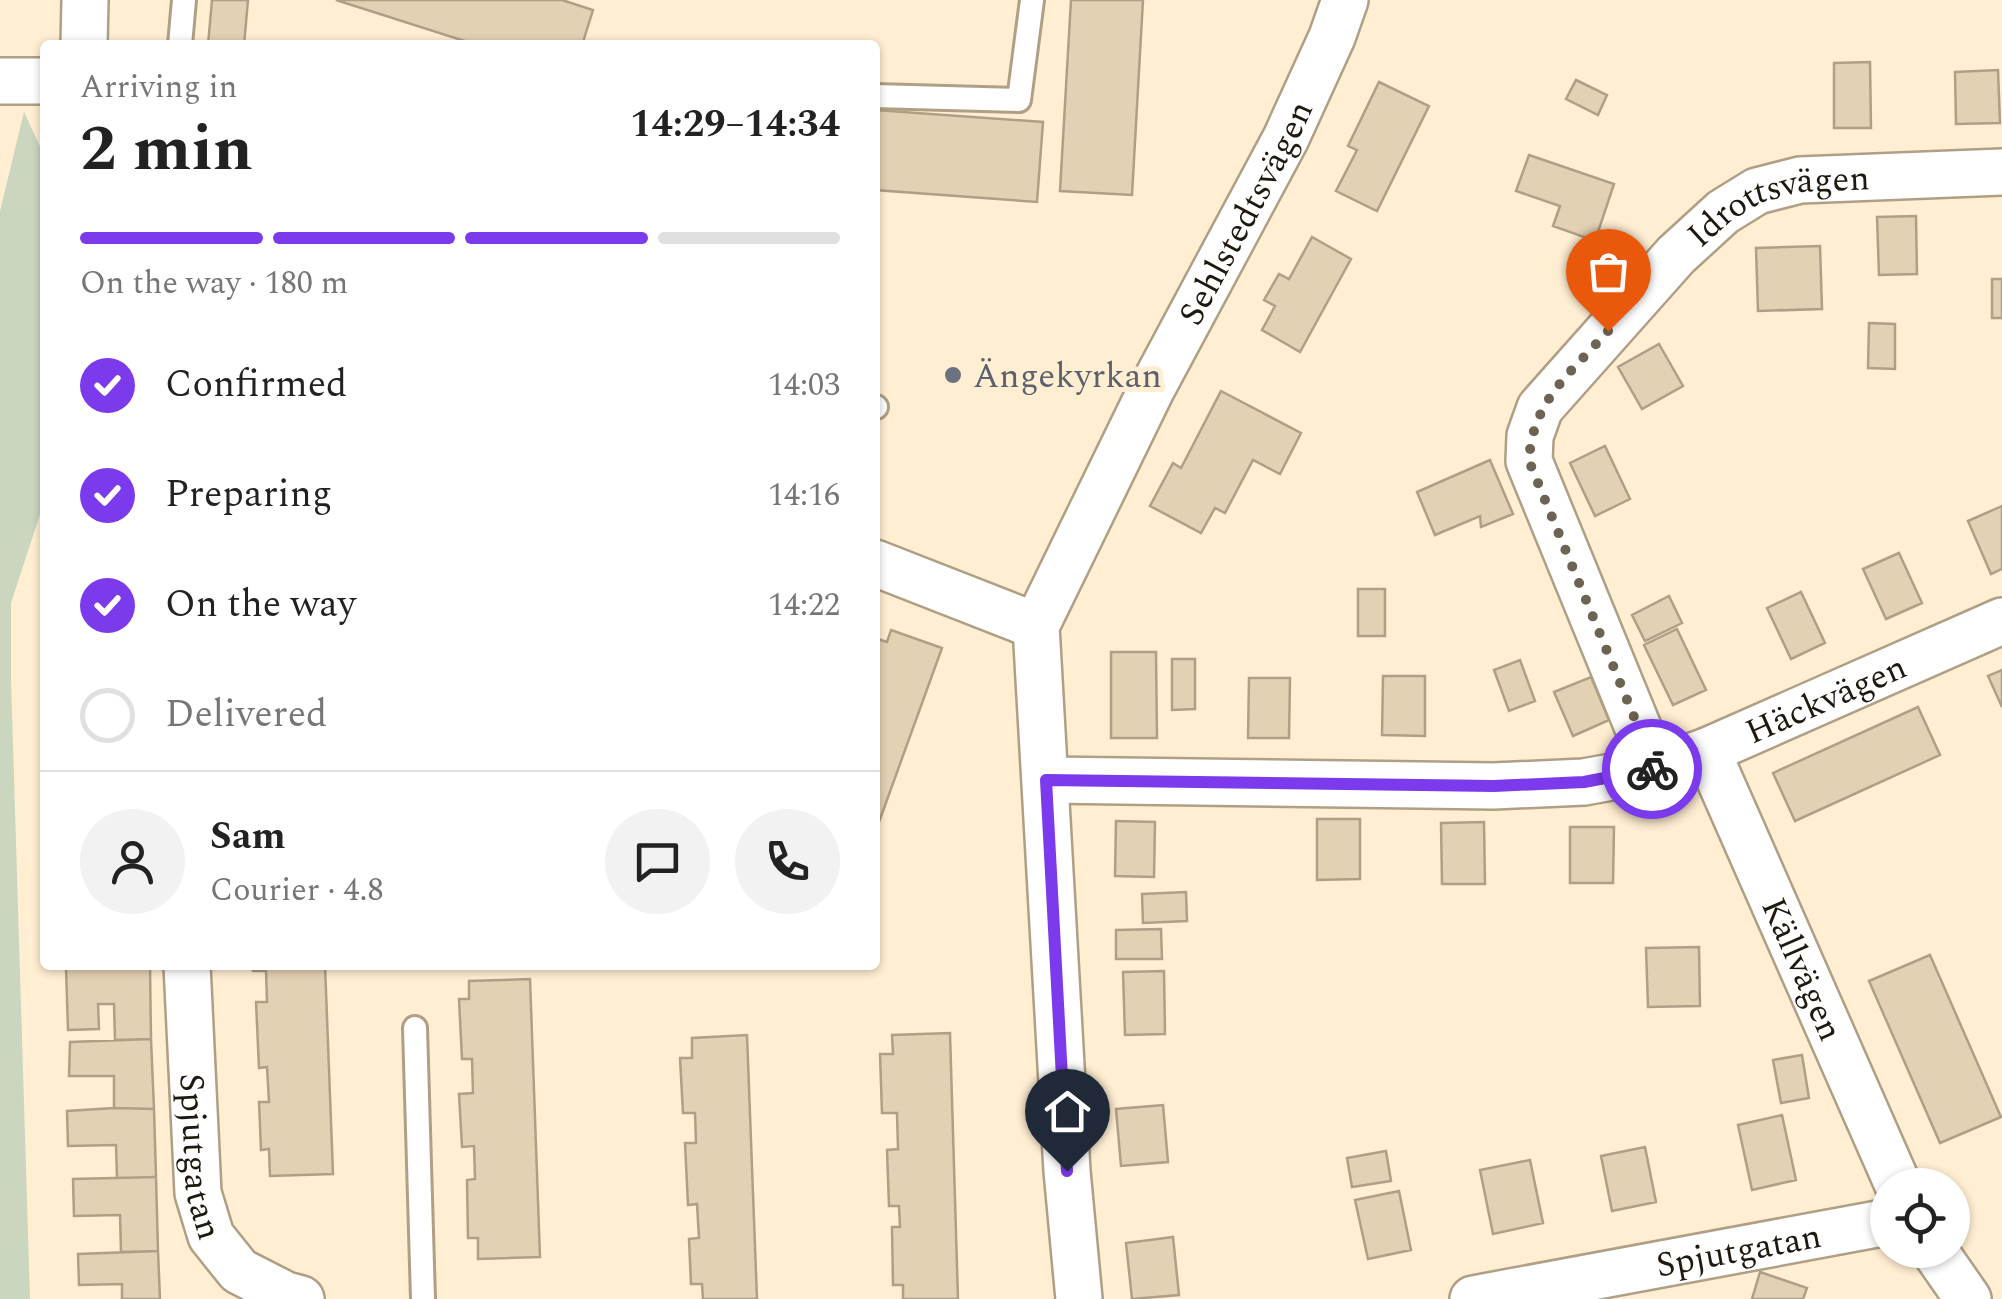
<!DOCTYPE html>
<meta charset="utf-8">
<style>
body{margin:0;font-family:Spectral,serif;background:#f2f2f2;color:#222;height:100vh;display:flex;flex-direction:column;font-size:38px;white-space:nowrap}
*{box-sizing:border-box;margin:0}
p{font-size:32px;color:#767676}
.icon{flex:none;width:55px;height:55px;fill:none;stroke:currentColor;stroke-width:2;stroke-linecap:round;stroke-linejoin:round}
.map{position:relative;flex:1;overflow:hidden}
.details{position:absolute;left:40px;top:40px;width:840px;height:930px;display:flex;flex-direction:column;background:#fff;border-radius:10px;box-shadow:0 2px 8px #0004}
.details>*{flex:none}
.controls{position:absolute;left:1870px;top:1168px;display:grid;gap:20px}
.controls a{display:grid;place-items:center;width:100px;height:100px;border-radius:50%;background:#fff;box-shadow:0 2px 8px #0004;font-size:50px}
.pin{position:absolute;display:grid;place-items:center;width:85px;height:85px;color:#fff;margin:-102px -42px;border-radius:50% 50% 50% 0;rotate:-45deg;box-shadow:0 0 10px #0007}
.pin .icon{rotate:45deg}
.courier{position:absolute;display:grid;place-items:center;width:100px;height:100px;margin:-50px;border:8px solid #7c3aed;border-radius:50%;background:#fff;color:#222;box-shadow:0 2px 12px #0007}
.summary em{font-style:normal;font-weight:700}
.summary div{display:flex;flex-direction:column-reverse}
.summary{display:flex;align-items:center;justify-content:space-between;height:170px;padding:0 40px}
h1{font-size:65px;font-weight:700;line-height:75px}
.bar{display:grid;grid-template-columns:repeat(4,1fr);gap:15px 10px;align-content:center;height:120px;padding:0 40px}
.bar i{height:12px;border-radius:8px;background:#e0e0e0}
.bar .on{background:#7c3aed}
.bar p{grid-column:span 4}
.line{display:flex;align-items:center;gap:25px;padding:0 40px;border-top:2px solid #e0e0e0}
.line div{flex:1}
.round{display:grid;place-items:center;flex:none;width:105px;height:105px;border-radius:52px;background:#f2f2f2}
ol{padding:0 40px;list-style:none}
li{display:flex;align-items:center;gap:30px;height:110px}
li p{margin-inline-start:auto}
li .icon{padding:10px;border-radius:50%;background:#7c3aed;color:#fff;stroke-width:4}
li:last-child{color:#767676}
li i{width:55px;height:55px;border:5px solid #e0e0e0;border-radius:50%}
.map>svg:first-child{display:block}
.green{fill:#cad6be}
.building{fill:#e3d1b3;stroke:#af9f85;stroke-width:2.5}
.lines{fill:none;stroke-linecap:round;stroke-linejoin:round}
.lane-casing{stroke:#af9f85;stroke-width:28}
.street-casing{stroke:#af9f85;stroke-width:50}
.lane{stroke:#fff;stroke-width:22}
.street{stroke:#fff;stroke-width:45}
.done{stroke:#6d6353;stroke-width:10;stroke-dasharray:0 18}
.route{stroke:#7c3aed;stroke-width:12}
.worship-dot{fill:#6b7280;stroke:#ffeed2;stroke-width:4}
.labels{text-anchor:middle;stroke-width:10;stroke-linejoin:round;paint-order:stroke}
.street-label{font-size:35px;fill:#1e180e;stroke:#ffeed2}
.worship-label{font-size:35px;fill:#5b616d;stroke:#ffeed2;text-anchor:start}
</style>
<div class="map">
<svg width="2002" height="1299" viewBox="0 0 2002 1299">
<rect width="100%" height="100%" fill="#ffeed2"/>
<path class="green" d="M 24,112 L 45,157 L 45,499 L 11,603 L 11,680 L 30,1299 L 0,1299 L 0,211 Z"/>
<path class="building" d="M 212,0 L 248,0 L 244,45 L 208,45 Z
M 336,0 L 562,0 L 593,10 L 582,45 L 477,45 Z
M 1071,0 L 1143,0 L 1132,195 L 1060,191 Z
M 1870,62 L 1871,128 L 1834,128 L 1834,63 Z
M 1998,70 L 2000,123 L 1956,124 L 1955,72 Z
M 1576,80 L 1607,95 L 1598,115 L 1566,99 Z
M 1379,82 L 1429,106 L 1377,211 L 1336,191 L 1357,150 L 1348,146 Z
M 875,110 L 1043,122 L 1037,202 L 875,190 Z
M 1529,155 L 1614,184 L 1595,241 L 1553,226 L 1560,206 L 1516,191 Z
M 1916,216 L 1917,274 L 1879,275 L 1877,217 Z
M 1312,237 L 1351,259 L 1300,352 L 1262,330 L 1275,306 L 1264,300 L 1279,274 L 1289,279 Z
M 1820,246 L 1822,309 L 1758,311 L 1756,248 Z
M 1992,279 L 2002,279 L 2002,318 L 1992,318 Z
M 1869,323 L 1895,324 L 1895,369 L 1868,368 Z
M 1659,344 L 1683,386 L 1642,409 L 1618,367 Z
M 1221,391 L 1301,433 L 1280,474 L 1253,460 L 1225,513 L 1215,508 L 1201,533 L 1150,506 L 1173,463 L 1181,468 Z
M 1605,446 L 1630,499 L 1595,516 L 1570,463 Z
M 1490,460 L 1513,514 L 1481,527 L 1480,516 L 1435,535 L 1417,492 Z
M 2002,506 L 2002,569 L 1991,574 L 1968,521 Z
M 1899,553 L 1922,603 L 1886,619 L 1863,569 Z
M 1358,589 L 1385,589 L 1385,636 L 1358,636 Z
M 1801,592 L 1825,643 L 1791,659 L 1767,608 Z
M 1669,596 L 1682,623 L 1645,641 L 1632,615 Z
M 1677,629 L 1706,690 L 1673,705 L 1644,645 Z
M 891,630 L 942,648 L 875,833 L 875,638 L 887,642 Z
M 1111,652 L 1156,652 L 1157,738 L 1111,738 Z
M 1172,659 L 1195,659 L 1195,709 L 1172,710 Z
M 1520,660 L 1535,701 L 1509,711 L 1494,670 Z
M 2002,670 L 2002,707 L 1988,676 Z
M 1383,676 L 1425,676 L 1425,736 L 1382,735 Z
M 1591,677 L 1609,720 L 1573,736 L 1554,692 Z
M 1249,678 L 1290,678 L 1289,738 L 1248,738 Z
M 1918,707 L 1940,755 L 1795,821 L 1773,773 Z
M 1317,819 L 1360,819 L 1360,879 L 1317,880 Z
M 1116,821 L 1155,822 L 1154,877 L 1115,876 Z
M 1484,822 L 1485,884 L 1442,884 L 1441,823 Z
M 1570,827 L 1614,827 L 1613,883 L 1570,883 Z
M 1186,892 L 1187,921 L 1143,923 L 1142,894 Z
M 1161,929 L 1162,959 L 1116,959 L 1116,930 Z
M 1699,947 L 1700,1006 L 1648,1007 L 1646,948 Z
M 1930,955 L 2001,1117 L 1940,1143 L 1869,981 Z
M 252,965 L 325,965 L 333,1174 L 270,1176 L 269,1149 L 261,1150 L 259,1102 L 269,1102 L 267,1067 L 259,1068 L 256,1002 L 267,1002 L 266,971 L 253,971 Z
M 150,966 L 151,1039 L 115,1040 L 114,1004 L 98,1004 L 99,1029 L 68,1030 L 66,968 Z
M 1164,971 L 1165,1034 L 1125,1035 L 1123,972 Z
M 530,979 L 540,1257 L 478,1259 L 478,1238 L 468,1238 L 467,1180 L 475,1179 L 474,1146 L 462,1147 L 459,1094 L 473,1093 L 472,1059 L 462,1059 L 459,999 L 469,999 L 469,981 Z
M 950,1033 L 958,1299 L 903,1299 L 903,1285 L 893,1285 L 892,1227 L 900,1227 L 899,1206 L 889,1206 L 887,1150 L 898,1149 L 897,1113 L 882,1113 L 880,1054 L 893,1054 L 892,1035 Z
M 747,1035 L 757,1299 L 703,1299 L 702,1284 L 691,1284 L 689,1239 L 699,1238 L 697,1204 L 688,1205 L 685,1143 L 696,1143 L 695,1113 L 683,1113 L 680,1058 L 692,1058 L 692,1038 Z
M 151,1039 L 154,1109 L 114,1108 L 114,1076 L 69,1076 L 70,1042 Z
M 1802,1055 L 1809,1098 L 1781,1103 L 1773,1060 Z
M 1163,1105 L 1168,1162 L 1121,1166 L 1116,1109 Z
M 114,1108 L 154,1109 L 156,1177 L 117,1178 L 116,1145 L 68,1146 L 67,1111 Z
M 1782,1115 L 1796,1180 L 1752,1190 L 1738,1125 Z
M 1645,1147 L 1656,1202 L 1612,1211 L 1601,1156 Z
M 1386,1151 L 1391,1181 L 1352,1187 L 1347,1158 Z
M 1530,1160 L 1543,1223 L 1493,1234 L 1480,1170 Z
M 156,1177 L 158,1251 L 121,1252 L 120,1215 L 74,1216 L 73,1179 Z
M 1399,1191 L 1411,1250 L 1368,1259 L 1355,1200 Z
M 1173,1237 L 1179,1295 L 1132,1299 L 1126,1243 Z
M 158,1251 L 160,1299 L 122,1299 L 122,1284 L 79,1285 L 78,1254 Z
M 1760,1272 L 1807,1288 L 1803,1299 L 1752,1299 Z"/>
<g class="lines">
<g class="lane-casing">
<path id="lane" d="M 180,45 L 184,0
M 875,96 L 1019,100 L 1032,0
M 875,407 L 876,407
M 415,1028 L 423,1299"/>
</g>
<g class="street-casing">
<g id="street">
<path d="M 84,45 L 85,0"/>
<path d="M 0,81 L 45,81"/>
<path d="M 875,563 L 1036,626"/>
<path id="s1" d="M 1707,751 L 1898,1185"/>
<path id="s2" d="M 1655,769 L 1529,461 L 1530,436 L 1540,408 L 1676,255 L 1723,212 L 1757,191 L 1800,180 L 2002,172"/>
<path id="s3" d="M 1046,780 L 1494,786 L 1584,782 L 1655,769 L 1707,751 L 2002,621"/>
<path id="s4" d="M 187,965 L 198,1193 L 211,1236 L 239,1271 L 286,1295 L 301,1299"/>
<path d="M 1934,1250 L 1968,1299"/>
<path id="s5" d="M 1079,1299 L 1067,1171 L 1036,626 L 1151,390 L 1286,138 L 1332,37 L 1345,0"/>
<path id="s6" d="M 1473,1299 L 1888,1222"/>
</g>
</g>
<use href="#lane" class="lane"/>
<use href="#street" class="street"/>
</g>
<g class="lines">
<path class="done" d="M 1608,331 C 1570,374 1532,401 1529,461 L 1655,768 L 1652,769"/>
<path class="route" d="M 1067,1171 L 1046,780 L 1494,786 L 1584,782 L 1652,769"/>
</g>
<circle class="worship-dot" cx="953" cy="375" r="10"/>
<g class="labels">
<g class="street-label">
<text dy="12" stroke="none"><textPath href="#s5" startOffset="1138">Sehlstedtsvägen</textPath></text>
<text dy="12" stroke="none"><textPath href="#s2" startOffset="712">Idrottsvägen</textPath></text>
<text dy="12" stroke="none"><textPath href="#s3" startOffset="795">Häckvägen</textPath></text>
<text dy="12" stroke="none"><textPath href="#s1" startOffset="238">Källvägen</textPath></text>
<text dy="12" stroke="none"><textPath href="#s4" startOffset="192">Spjutgatan</textPath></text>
<text dy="12" stroke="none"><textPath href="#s6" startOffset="270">Spjutgatan</textPath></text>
</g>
<g class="worship-label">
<text x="973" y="387">Ängekyrkan</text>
</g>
</g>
</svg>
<div class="controls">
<a><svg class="icon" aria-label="locate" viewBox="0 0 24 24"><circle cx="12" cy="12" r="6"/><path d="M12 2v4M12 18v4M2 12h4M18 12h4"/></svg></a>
</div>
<div class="pin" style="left:1608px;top:331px;background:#ea580c"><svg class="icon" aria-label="bag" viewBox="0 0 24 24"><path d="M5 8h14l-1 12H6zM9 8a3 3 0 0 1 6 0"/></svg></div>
<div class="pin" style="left:1067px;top:1171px;background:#1f2937"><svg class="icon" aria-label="home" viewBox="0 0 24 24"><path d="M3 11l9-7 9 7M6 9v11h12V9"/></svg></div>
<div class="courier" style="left:1652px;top:769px"><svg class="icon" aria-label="bike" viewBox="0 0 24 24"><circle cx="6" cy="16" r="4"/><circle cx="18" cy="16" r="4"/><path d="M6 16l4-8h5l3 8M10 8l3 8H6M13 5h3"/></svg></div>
<section class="details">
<div class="summary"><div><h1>2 min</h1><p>Arriving in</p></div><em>14:29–14:34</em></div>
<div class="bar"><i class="on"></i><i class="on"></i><i class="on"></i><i></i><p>On the way · 180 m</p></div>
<ol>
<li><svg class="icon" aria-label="check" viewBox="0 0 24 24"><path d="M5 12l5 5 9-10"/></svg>Confirmed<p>14:03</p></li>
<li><svg class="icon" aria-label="check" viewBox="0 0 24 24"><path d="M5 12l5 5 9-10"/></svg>Preparing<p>14:16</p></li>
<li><svg class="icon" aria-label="check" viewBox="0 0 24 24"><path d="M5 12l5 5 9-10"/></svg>On the way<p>14:22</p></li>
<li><i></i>Delivered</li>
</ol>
<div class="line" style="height:180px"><a class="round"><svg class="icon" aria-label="person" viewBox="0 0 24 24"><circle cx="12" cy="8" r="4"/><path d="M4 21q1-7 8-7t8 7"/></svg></a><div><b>Sam</b><p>Courier · 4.8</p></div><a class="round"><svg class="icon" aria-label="chat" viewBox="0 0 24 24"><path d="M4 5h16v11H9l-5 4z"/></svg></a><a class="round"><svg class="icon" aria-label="phone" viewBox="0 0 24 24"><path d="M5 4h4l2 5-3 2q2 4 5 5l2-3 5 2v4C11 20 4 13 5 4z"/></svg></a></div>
</section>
</div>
